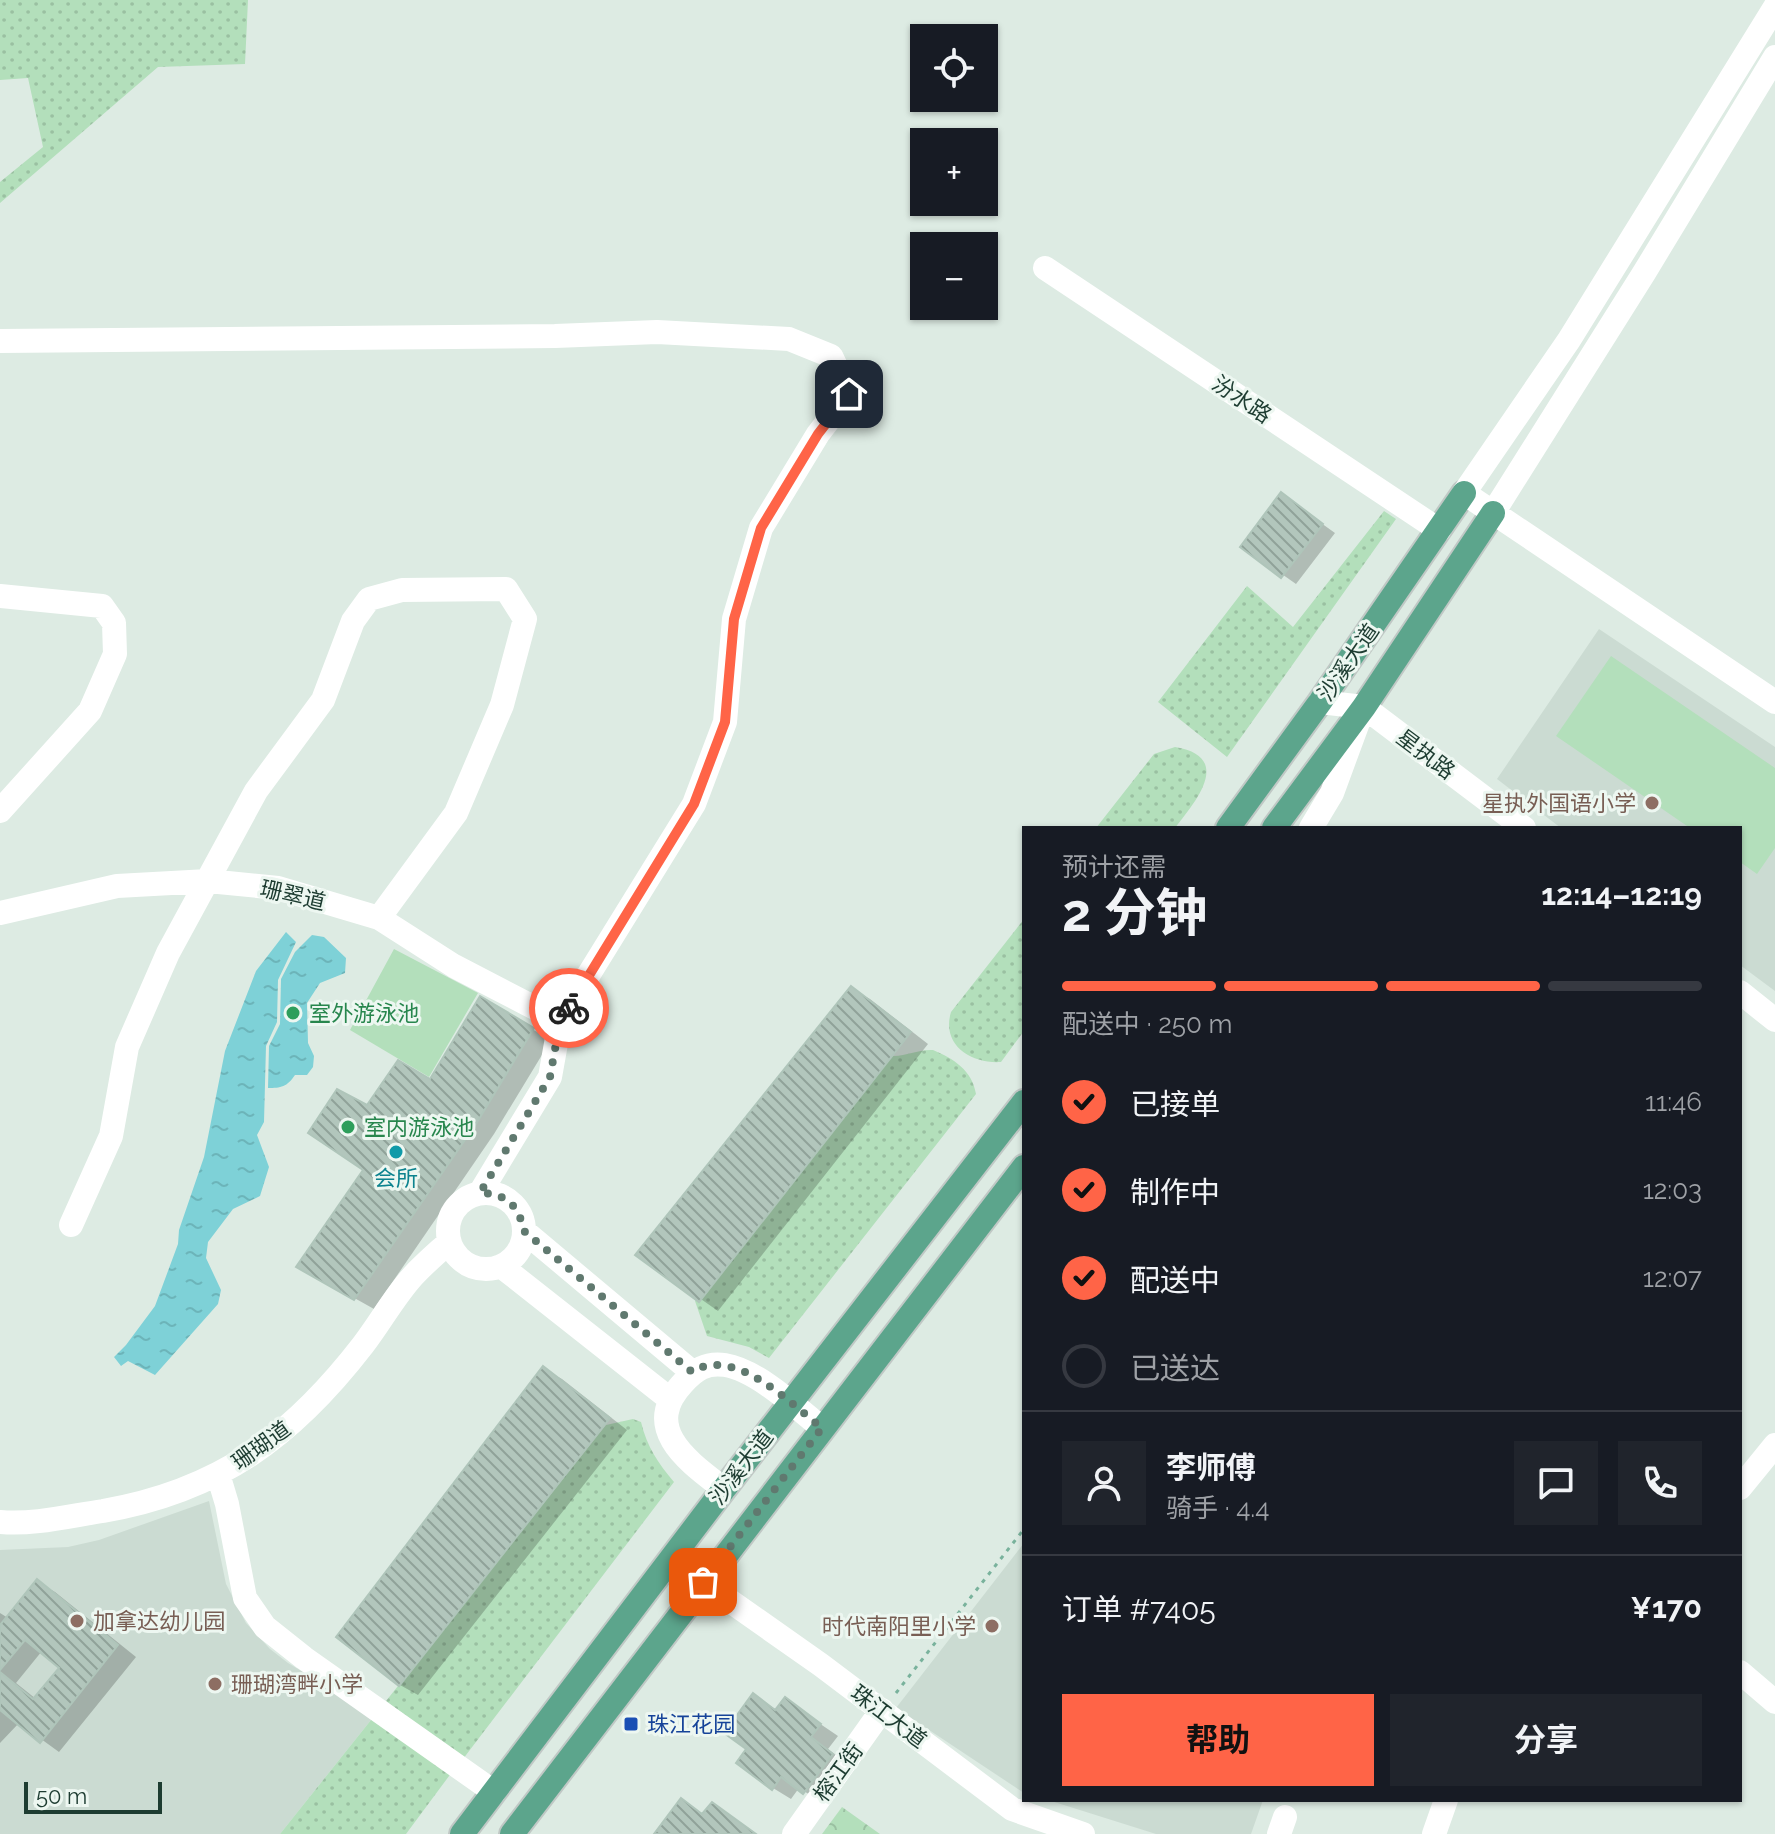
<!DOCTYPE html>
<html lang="zh">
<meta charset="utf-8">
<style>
body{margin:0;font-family:Raleway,"Noto Sans SC",sans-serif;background:#20242c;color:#f1f3f6;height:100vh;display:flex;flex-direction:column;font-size:30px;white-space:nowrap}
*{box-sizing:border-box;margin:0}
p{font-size:26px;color:#9ea1a6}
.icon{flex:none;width:44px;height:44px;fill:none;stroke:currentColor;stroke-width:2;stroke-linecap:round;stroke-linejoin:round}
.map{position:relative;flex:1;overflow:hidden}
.details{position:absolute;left:1022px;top:826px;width:720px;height:976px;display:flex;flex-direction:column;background:#171b24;border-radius:0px;box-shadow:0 2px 6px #0004}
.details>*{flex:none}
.controls{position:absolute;left:910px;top:24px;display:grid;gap:16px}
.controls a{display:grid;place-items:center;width:88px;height:88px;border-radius:0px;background:#171b24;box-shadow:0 2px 6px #0004;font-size:40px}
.scale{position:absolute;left:24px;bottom:20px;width:138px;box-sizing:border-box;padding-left:8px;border:4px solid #1d3c31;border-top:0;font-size:22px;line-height:28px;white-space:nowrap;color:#1d3c31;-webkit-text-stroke:6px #edf7f1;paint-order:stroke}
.pin{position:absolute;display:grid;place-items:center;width:68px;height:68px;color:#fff;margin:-34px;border-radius:16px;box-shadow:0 4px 12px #0006}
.courier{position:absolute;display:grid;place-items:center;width:80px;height:80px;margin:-40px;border:6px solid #ff6447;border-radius:50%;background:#fff;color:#222;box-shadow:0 2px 10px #0007}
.summary em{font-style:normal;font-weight:700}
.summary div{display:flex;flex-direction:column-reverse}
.summary{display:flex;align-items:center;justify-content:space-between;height:136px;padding:0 40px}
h1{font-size:52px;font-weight:700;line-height:60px}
.bar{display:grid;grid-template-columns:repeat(4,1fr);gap:12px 8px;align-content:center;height:96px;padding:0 40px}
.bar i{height:10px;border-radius:6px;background:#363941}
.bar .selected{background:#ff6447}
.bar p{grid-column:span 4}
.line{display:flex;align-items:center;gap:20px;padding:0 40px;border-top:2px solid #363941}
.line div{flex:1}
.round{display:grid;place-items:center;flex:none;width:84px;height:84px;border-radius:0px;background:#20242c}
ol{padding:0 40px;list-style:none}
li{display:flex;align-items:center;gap:24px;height:88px}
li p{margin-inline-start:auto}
li .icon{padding:8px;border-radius:50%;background:#ff6447;color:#111;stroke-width:4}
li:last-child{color:#9ea1a6}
li i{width:44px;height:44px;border:4px solid #363941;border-radius:50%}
.cta{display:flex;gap:16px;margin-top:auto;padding:16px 40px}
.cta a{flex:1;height:92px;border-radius:0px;background:#ff6447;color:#111;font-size:32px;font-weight:700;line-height:92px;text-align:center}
.cta a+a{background:#20242c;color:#f1f3f6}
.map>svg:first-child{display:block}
.built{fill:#cbdbd2}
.green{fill:url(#green-dots)}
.forest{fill:url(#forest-crowns)}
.pitch{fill:#b3dfbb}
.water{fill:url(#water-ripples)}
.shadow{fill:#0003;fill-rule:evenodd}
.building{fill:url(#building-back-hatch);stroke:#afc5ba;stroke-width:2}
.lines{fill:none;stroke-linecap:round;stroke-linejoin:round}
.major-casing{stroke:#c0c8c5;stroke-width:28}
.path{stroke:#79b29c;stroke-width:3;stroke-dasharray:4 6;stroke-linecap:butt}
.minor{stroke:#fff;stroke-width:24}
.major{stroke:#5ca58c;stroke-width:24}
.done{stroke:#60796f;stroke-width:8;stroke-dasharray:0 14.4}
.route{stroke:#ff6447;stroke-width:10}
.education-dot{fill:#8d6e63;stroke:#edf7f1;stroke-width:3}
.leisure-dot{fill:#2e9e5b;stroke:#edf7f1;stroke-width:3}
.culture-dot{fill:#0f9aa8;stroke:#edf7f1;stroke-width:3}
.transit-dot{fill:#1a4fb4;stroke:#edf7f1;stroke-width:3}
.labels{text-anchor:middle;stroke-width:6;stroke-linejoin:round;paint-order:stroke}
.street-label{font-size:22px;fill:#1d3c31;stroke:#edf7f1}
.education-label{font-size:22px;fill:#785e54;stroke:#edf7f1;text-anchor:end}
.leisure-label{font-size:22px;fill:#27864d;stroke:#edf7f1;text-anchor:start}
.culture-label{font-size:22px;fill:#0d838f;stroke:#edf7f1}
.transit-label{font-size:22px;fill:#164399;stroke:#edf7f1;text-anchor:start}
</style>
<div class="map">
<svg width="1775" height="1834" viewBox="0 0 1775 1834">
<defs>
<pattern id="green-dots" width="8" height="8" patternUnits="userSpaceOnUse" patternTransform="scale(2)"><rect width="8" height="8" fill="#b3dfbb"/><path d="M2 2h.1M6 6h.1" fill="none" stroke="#9ac0a1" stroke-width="1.8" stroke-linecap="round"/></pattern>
<pattern id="forest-crowns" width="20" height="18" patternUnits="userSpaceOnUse" patternTransform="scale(2)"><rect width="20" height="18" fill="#b3dfbb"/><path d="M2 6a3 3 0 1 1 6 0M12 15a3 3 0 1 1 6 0" fill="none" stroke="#9ac0a1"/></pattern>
<pattern id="water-ripples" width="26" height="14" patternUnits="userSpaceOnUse" patternTransform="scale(2)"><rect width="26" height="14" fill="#7ed1d7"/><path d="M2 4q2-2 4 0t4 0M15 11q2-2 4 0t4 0" fill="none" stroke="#6cb4b9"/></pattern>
<pattern id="building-back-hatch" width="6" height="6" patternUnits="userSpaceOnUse" patternTransform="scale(2)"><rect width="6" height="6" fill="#b2c6bc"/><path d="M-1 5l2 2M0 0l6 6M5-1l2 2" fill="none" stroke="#90a299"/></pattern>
</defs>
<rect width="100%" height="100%" fill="#ddebe3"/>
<path class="built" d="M 1599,629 L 1775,747 L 1775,991 L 1740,965 L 1740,828 L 1561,828 L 1497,779 Z
M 209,1501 L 226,1584 L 246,1623 L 270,1649 L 288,1663 L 375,1715 L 280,1834 L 0,1834 L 0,1550 L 68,1547 L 99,1540 Z
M 1024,1543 L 1024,1793 L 896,1708 Z
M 1048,1800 L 1263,1800 L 1251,1834 L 1156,1834 Z"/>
<path class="green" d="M 0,0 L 248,0 L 245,64 L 158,67 L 0,203 L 0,182 L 43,147 L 28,78 L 0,80 Z
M 1384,511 L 1396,519 L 1227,757 L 1158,702 L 1247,586 L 1293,627 Z
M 1175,747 C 1235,757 1194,803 1175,828 L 1096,828 L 1154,754 Z
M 1024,919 L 1024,1031 L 1001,1062 C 971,1064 941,1045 951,1012 Z
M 933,1050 C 954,1059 972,1070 976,1094 L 769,1358 L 749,1347 L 707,1336 L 695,1301 L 885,1055 C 903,1059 915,1049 933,1050 Z
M 633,1419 L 641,1422 C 647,1447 658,1463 674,1482 L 463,1759 L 386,1701 L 606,1425 Z
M 375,1715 L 452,1772 L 406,1834 L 280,1834 Z"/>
<path class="forest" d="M 842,1807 L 880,1834 L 822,1834 Z"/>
<path class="pitch" d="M 1611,656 L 1775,768 L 1775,848 L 1757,874 L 1740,862 L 1740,828 L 1690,828 L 1556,736 Z
M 394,949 L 478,993 L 429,1077 L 350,1030 Z"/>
<path class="water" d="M 286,932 L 296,942 L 278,980 L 277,1022 L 266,1046 L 264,1122 L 257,1135 L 269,1167 L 260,1196 L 233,1209 L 208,1242 L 206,1258 L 221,1290 L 218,1304 L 155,1375 L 128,1361 L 121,1366 L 114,1357 L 126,1345 L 155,1306 L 178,1244 L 179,1230 L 204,1157 L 225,1051 L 256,971 Z
M 312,935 L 324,937 L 346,958 L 345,973 L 320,983 L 307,1003 L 308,1043 L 314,1056 L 313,1067 L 307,1075 L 295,1075 C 287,1087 281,1088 268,1088 L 269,1046 L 280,1024 L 281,979 L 295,952 Z"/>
<path class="shadow" d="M 1282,495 L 1335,533 L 1296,584 L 1242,546 Z
M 851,989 L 870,999 L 928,1044 L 718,1311 L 638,1255 Z
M 480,999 L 551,1040 L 494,1134 L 374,1309 L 299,1267 L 366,1170 L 368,1107 L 431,1082 Z
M 543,1369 L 562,1379 L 627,1430 L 418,1695 L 400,1685 Z
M 37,1582 L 55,1592 L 136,1657 L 59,1752 L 19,1723 L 0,1743 L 0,1613 L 8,1618 ZM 42,1651 L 61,1668 L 36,1699 L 16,1683 Z
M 754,1696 L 777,1710 L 785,1700 L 838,1736 L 828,1749 L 850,1766 L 823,1803 L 799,1788 L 791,1799 L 773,1788 L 749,1749 Z"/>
<path class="building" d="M 1281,492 L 1323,524 L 1281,578 L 1240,547 Z
M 851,986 L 911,1032 L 699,1302 L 635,1255 Z
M 480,996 L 534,1028 L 476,1124 L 354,1300 L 296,1267 L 363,1170 L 308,1133 L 337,1089 L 367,1105 L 398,1060 L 430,1079 Z
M 543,1366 L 610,1418 L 399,1686 L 336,1637 Z
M 37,1579 L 118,1645 L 40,1743 L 0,1710 L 0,1672 L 33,1699 L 59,1668 L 25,1640 L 0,1670 L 0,1625 Z
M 753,1693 L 775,1710 L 785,1697 L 821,1724 L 811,1737 L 833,1754 L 803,1794 L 781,1777 L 772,1790 L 736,1763 L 746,1749 L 724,1733 Z
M 681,1798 L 702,1814 L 712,1802 L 756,1834 L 654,1834 Z"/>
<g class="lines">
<g class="major-casing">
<path id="major" d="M 1228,828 L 1320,702 L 1464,493
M 1274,828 L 1364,707 L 1493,513
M 462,1834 L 724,1489 L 1024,1102
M 512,1834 L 1024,1167"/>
</g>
<path class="path" d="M 896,1693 L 1024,1529"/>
<path class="minor" d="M 1775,7 L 1569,340 L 1464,493 L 1775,702
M 1045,268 L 1439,530
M 0,341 L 555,336 L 657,332 L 789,339 L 831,356 L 849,394 L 818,434 L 761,528 L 734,619 L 725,722 L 694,804 L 560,1021 L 550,1077 L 480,1193
M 1493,513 L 1644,273 L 1775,57
M 0,596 L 102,606 L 114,623 L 115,654 L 90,711 L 0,811
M 1320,702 L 1364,707 L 1524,828
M 1311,828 L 1332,793 L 1360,717
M 0,913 L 117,886 L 208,881 L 278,888 L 379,918 L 454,966 L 560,1021
M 1740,992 L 1775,1020
M448 1231a38 38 0 1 1 76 0a38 38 0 1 1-76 0Z
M 71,1225 L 111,1136 L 127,1047 L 168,953 L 256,791 L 323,700 L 353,621 L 369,599 L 402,590 L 506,589 L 525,619 L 502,705 L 456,813 L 379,918
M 524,1231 L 692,1372
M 501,1266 L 671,1400
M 218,1474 L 227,1504 L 245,1598 L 265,1627 L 304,1658 L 494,1792
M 1740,1488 L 1775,1445
M 724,1489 C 689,1462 640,1429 683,1383 C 695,1370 706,1362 725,1365 C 757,1370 797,1408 822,1428
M 0,1522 C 34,1525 69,1516 103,1511 C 219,1491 292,1437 363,1345 C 380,1323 394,1297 413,1276 C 424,1264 437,1253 449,1242
M 703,1582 L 821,1665 L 1012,1809 L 1083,1834
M 1740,1672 L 1775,1702
M 794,1834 L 882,1710
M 1279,1834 L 1285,1817
M 1434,1834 L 1446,1800"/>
<use href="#major" class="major"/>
</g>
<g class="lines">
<path class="done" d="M 569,1008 L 560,1021 L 550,1077 L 480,1193 C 506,1193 519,1206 524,1231 L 692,1372 C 734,1345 790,1403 822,1428 L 703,1582"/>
<path class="route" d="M 569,1008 L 694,804 L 725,722 L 734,619 L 761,528 L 818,434 L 849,394"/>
</g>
<g class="education-dot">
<circle cx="1652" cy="803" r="8"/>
<circle cx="77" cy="1621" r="8"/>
<circle cx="992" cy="1626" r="8"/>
<circle cx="215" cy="1684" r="8"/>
</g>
<g class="leisure-dot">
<circle cx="293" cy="1013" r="8"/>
<circle cx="348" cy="1127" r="8"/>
</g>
<circle class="culture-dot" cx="396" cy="1152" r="8"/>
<rect class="transit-dot" x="623" y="1716" width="16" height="16" rx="4"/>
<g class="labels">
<g class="street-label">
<text transform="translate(1242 399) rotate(34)" y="8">汾水路</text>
<text transform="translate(1348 662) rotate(-55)" y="8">沙溪大道</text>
<text transform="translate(1426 754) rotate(37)" y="8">星执路</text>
<text transform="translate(293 895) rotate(13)" y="8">珊翠道</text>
<text transform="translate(261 1445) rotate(-36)" y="8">珊瑚道</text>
<text transform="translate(741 1467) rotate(-52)" y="8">沙溪大道</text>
<text transform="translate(889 1716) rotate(37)" y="8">珠江大道</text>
<text transform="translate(838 1772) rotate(-54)" y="8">榕江街</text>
</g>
<g class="education-label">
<text x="1636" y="811">星执外国语小学</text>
<text x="93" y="1629" text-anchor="start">加拿达幼儿园</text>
<text x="976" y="1634">时代南阳里小学</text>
<text x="231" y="1692" text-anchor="start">珊瑚湾畔小学</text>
</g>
<g class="leisure-label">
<text x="309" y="1021">室外游泳池</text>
<text x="364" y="1135">室内游泳池</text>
</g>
<g class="culture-label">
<text x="396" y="1186">会所</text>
</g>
<g class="transit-label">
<text x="647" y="1732">珠江花园</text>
</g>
</g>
</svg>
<div class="controls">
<a><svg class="icon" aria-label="locate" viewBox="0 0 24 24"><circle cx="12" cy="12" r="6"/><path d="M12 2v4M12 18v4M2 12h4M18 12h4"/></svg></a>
<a>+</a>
<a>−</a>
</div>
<div class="scale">50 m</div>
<div class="pin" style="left:703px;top:1582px;background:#ea580c"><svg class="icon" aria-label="bag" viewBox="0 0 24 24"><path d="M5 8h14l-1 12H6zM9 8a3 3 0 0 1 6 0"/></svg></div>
<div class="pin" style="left:849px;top:394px;background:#1f2937"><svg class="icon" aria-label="home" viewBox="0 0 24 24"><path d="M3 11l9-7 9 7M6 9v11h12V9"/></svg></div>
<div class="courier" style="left:569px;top:1008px"><svg class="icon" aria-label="bike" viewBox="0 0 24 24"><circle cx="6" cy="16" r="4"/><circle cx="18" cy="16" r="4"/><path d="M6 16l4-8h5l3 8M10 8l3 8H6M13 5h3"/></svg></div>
<section class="details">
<div class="summary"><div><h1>2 分钟</h1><p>预计还需</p></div><em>12:14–12:19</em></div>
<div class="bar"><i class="selected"></i><i class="selected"></i><i class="selected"></i><i></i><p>配送中 · 250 m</p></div>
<ol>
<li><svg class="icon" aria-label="check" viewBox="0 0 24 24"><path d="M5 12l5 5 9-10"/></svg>已接单<p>11:46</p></li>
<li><svg class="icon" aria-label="check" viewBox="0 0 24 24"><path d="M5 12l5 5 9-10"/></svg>制作中<p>12:03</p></li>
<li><svg class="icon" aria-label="check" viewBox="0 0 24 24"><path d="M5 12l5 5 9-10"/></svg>配送中<p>12:07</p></li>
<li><i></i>已送达</li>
</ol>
<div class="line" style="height:144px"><a class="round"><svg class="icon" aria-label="person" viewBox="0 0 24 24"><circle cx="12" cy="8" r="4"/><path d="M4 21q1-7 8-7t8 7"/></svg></a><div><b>李师傅</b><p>骑手 · 4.4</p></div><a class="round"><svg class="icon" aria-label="chat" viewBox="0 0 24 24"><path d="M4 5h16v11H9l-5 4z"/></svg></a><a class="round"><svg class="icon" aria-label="phone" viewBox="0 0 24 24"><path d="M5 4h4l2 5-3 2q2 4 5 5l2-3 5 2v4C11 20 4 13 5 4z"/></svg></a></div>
<div class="line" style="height:104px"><div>订单 #7405</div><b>¥170</b></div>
<div class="cta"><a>帮助</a><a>分享</a></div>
</section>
</div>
